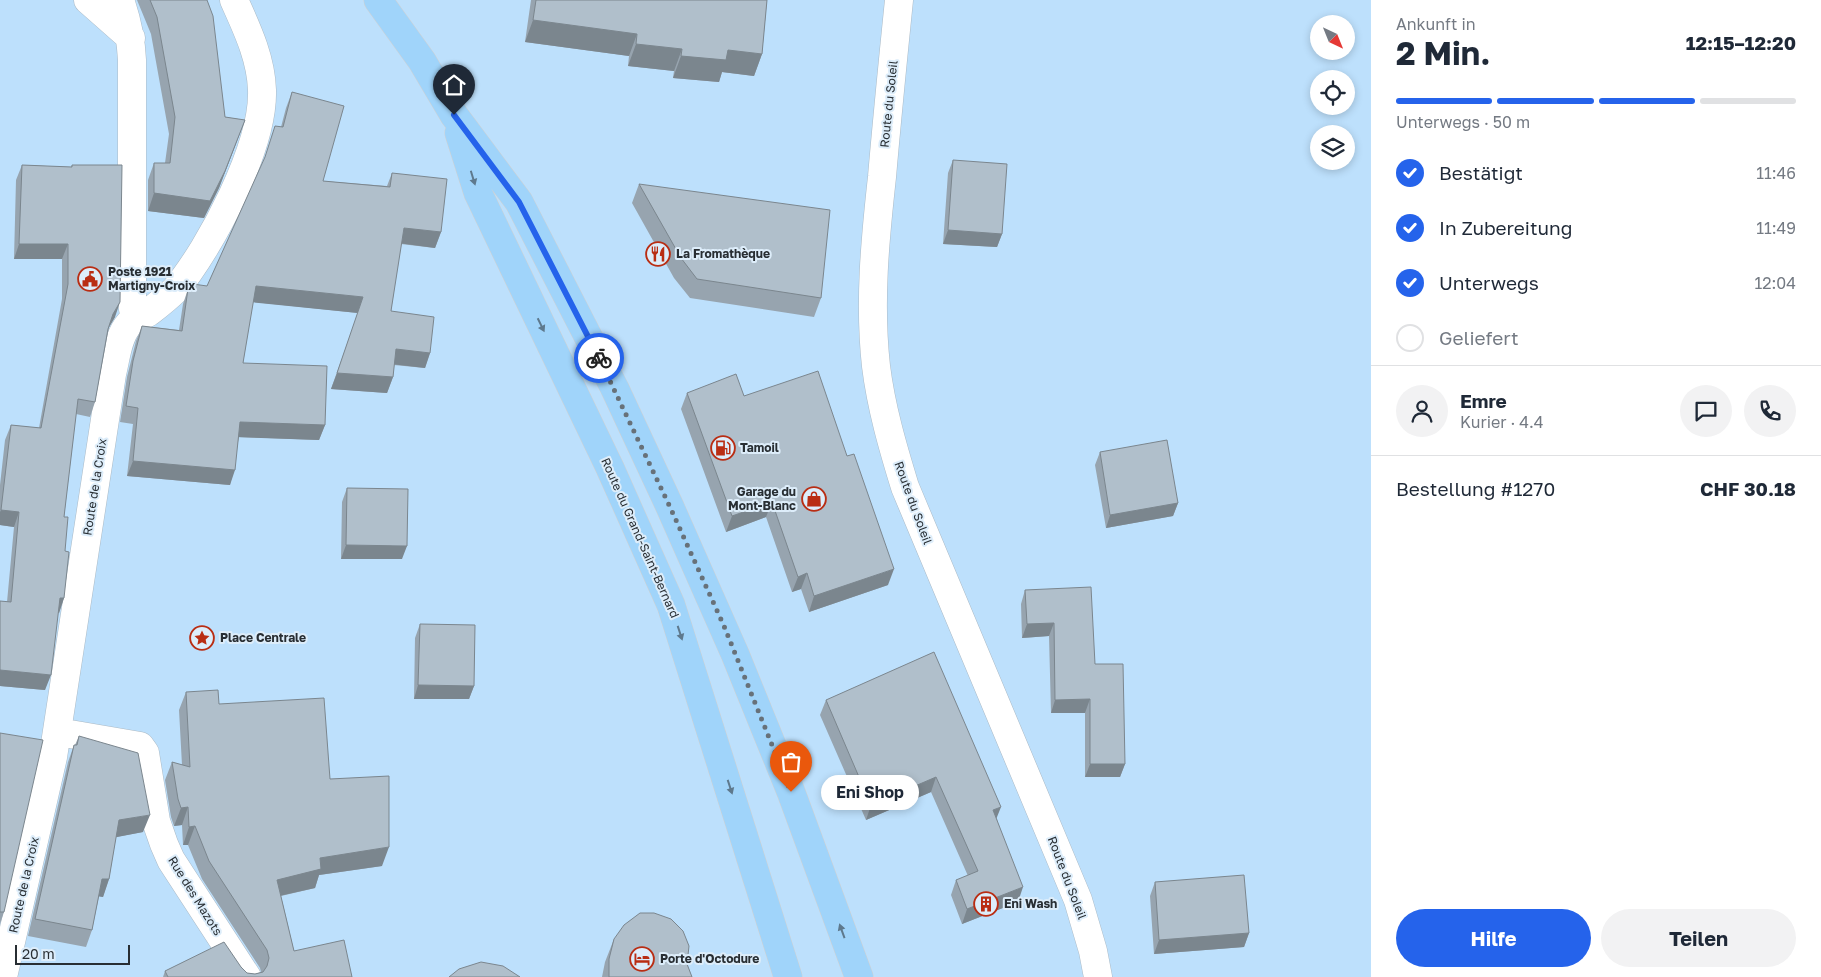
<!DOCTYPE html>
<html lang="de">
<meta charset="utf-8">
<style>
body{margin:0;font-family:"Golos Text",sans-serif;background:#f2f2f3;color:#1f2937;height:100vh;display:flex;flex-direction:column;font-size:19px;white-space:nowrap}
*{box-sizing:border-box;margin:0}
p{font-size:16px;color:#747a83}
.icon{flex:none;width:28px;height:28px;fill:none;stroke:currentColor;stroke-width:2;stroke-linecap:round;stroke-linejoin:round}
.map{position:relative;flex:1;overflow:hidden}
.panel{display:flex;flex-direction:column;background:#fff;width:450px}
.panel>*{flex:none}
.needle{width:32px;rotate:137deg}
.buttons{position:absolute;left:1310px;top:15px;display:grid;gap:10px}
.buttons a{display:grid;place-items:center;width:45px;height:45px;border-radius:50%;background:#fff;box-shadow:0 2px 8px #0003;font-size:25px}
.scale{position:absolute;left:15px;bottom:12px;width:115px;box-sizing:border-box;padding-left:5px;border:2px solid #282e33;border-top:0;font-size:14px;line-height:18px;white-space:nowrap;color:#282e33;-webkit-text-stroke:4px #ddedfa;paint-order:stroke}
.pin{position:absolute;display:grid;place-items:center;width:42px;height:42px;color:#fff;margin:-51px -21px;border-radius:50% 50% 50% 0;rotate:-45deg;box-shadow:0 0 5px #0007}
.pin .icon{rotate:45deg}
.courier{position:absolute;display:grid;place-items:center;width:50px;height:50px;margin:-25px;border:4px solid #2563eb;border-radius:50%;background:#fff;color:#222;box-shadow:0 1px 6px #0007}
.bubble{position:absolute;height:35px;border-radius:18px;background:#fff;box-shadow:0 2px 8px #0003;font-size:16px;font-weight:700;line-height:35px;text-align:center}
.head em{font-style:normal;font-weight:700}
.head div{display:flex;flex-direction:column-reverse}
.head{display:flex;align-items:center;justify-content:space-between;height:85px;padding:0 25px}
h1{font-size:32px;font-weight:700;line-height:38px}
.bar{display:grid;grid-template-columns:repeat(4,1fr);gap:8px 5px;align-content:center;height:60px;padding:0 25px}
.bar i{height:6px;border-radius:4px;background:#e0e1e3}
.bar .active{background:#2563eb}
.bar p{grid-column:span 4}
.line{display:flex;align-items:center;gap:12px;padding:0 25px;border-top:1px solid #e0e1e3}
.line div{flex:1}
.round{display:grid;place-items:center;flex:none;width:52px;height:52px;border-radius:26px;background:#f2f2f3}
ol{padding:0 25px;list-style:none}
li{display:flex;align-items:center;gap:15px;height:55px}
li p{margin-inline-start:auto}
li .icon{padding:5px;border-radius:50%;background:#2563eb;color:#fff;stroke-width:4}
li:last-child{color:#747a83}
li i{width:28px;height:28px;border:2px solid #e0e1e3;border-radius:50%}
.action{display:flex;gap:10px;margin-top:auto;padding:10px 25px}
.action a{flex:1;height:58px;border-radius:30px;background:#2563eb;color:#fff;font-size:20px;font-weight:700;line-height:58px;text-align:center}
.action a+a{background:#f2f2f3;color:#1f2937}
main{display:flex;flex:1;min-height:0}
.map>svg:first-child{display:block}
.green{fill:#bde0fc;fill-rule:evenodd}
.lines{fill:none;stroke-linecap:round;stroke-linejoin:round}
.minor-casing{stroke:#abbac6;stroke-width:29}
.primary-casing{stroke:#d0d1d2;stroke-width:29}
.minor{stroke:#fff;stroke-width:28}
.primary{stroke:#a0d4fa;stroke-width:28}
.wall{fill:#97a4af}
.shaded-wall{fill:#7b868e}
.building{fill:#b0bfcb;stroke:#7b868e}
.oneway{fill:#5e798d}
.done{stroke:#677179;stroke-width:5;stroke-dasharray:0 9}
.route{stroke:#2563eb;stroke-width:6}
.labels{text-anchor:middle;stroke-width:4;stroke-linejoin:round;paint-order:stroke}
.street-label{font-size:12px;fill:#282e33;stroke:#ddedfa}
.poi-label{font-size:12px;font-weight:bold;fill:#282e33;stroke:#ddedfa;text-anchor:start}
</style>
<main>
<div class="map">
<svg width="1371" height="977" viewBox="0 0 1371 977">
<rect width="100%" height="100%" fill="#ddedfa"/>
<path class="green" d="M 0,0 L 1371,0 L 1371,977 L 0,977 ZM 1319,24 L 1346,24 L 1346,51 L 1319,51 ZM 1319,79 L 1346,79 L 1346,106 L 1319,106 ZM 1319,134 L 1346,134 L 1346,161 L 1319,161 Z"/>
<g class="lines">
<g class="minor-casing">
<path id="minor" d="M 88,0 L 131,38
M 120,0 C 127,20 131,39 132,60 L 132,299 L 133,309 L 138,318
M 899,0 C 893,59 887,118 882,177 C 875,240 869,303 876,366 C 881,407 893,448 905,487 L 1078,900 L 1093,951 L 1098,977
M 58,732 L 140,746 L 145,753 L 156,821 L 164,844 L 171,860 L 247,977
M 3,977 L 53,757 L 112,374 C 116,358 118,336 129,324 C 135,318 142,316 149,312 C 158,305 167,298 175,290 C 211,247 264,146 262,90 C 261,58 247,29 234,0"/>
</g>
<g class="primary-casing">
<path id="primary" d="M 378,0 L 422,61 L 454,115 L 519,202 L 615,389 L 670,507 L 735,654 L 791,792 L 859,977
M 459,133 L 478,193 L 610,468 L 671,605 L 788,977"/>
</g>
<use href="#minor" class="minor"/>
<use href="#primary" class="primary"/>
</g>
<path class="wall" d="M 137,0 L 207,0 L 225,117 L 245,120 L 219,188 L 204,218 L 148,211 L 148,180 L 154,163 L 165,163 L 169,134 L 151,34 Z
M 531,0 L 767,0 L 762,54 L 754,76 L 722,72 L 719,82 L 673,78 L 674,71 L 628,66 L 629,56 L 525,42 Z
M 292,92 L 323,181 L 387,186 L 392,173 L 441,232 L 435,248 L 401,244 L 391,311 L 430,353 L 425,368 L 394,365 L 393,377 L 387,393 L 331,389 L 358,313 L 253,302 L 243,363 L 325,425 L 319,440 L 239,437 L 230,485 L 127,476 L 133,424 L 120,422 L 127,377 L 136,341 L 142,326 L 179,330 L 183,304 L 188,289 L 207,286 L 281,127 L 286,108 Z
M 953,160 L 1002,234 L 997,247 L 943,244 L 948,173 Z
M 22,165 L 71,167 L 72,165 L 115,317 L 109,327 L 95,402 L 90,417 L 76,414 L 64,517 L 65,551 L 64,598 L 59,613 L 58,613 L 45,690 L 0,686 L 0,601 L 7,602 L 14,527 L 0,525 L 0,485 L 5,440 L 11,425 L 39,428 L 62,299 L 62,259 L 14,259 L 16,180 Z
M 639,184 L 821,298 L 814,317 L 690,298 L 674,278 L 632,203 Z
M 687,393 L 744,396 L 888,585 L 809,612 L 801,589 L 792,592 L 766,517 L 726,532 L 681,409 Z
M 1100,452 L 1178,503 L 1173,516 L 1106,528 L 1095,465 Z
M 347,488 L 402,559 L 341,559 L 342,502 Z
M 1025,590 L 1095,664 L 1125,764 L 1120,777 L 1085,777 L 1085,713 L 1051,713 L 1049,636 L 1022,638 L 1021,604 Z
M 420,624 L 474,686 L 469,699 L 414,699 L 415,638 Z
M 186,692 L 219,704 L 330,779 L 382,866 L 319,875 L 315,888 L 281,896 L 294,951 L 352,977 L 163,977 L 165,971 L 241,967 L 247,973 L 255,974 L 261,972 L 260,968 L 202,879 L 188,845 L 183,845 L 182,825 L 174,826 L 171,817 L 165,780 L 172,762 L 182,765 L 179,710 Z
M 826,700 L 997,819 L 1018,902 L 962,924 L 951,895 L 956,880 L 968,876 L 931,792 L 866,820 L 820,715 Z
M 0,733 L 4,912 L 0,924 Z
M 79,736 L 143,832 L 116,837 L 109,879 L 103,897 L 99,896 L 92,930 L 86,947 L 28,936 L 68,762 L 74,745 L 75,745 Z
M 1155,882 L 1249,933 L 1244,947 L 1154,954 L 1150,896 Z
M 614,939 L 687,964 L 692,977 L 602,977 L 605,962 Z"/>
<path class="shaded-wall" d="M 533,20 L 637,34 L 629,56 L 525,42 Z
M 636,44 L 682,49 L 674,71 L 628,66 Z
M 728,50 L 762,54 L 754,76 L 722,72 L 719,82 L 673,78 L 681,56 Z
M 245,120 L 219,188 L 204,218 L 148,211 L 154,193 Z
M 404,228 L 441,232 L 435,248 L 398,243 Z
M 948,230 L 1002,234 L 997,247 L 943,244 Z
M 19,244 L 68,244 L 62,259 L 14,259 Z
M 256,286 L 363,297 L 358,313 L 250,302 Z
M 120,302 L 115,317 L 108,329 L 113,314 Z
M 396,349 L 430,353 L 425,368 L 391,364 Z
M 337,373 L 393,377 L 387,393 L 331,389 Z
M 240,422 L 325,425 L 319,440 L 235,437 Z
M 133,461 L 235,470 L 230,485 L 127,476 Z
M 772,502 L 766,517 L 726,532 L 732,516 Z
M 1178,503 L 1173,516 L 1106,528 L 1110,515 Z
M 1,510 L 19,512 L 14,527 L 0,525 L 0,512 Z
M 346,545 L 407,546 L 402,559 L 341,559 Z
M 894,569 L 888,585 L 809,612 L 814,596 Z
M 807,573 L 801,589 L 792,592 L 798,577 Z
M 60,598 L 64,598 L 59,613 L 54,613 Z
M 1054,623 L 1049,636 L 1022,638 L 1027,624 Z
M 0,670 L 51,675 L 45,690 L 0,686 Z
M 418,685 L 474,686 L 469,699 L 414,699 Z
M 1090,699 L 1085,713 L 1051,713 L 1055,700 Z
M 1090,764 L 1125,764 L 1120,777 L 1085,777 Z
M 936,777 L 931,792 L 866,820 L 871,805 Z
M 188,807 L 182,825 L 174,826 L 181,808 Z
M 1001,807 L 995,822 L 993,810 Z
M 150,815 L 143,832 L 112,838 L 119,820 Z
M 195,826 L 188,845 L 183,845 L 189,827 Z
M 389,847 L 382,866 L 319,875 L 315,888 L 270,898 L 277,880 L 320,858 Z
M 102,879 L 109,879 L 103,897 L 96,896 Z
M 1023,887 L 1018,902 L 962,924 L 967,909 Z
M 1249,933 L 1244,947 L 1154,954 L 1159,940 Z"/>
<path class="building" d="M 150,0 L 207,0 L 213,16 L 225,117 L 245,120 L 225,171 L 210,201 L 154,193 L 154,163 L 170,163 L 175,117 L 157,17 Z
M 536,0 L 767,0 L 762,54 L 728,50 L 726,60 L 681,56 L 682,49 L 636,44 L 637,34 L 533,20 Z
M 292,92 L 344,106 L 323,181 L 390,187 L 392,173 L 447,179 L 441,232 L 404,228 L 391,311 L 434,317 L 430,353 L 396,349 L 393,377 L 337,373 L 363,297 L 256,286 L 243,363 L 327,366 L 325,425 L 240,422 L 235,470 L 133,461 L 138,408 L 126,406 L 133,361 L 142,326 L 182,331 L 188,289 L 193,284 L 207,286 L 265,157 L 275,126 L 283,127 Z
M 953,160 L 1007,164 L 1002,234 L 948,230 Z
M 22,165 L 72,167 L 72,165 L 122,165 L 120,302 L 113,314 L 108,329 L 95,402 L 78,399 L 64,517 L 68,517 L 65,551 L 69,552 L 64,598 L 60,598 L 51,675 L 0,670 L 0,601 L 11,602 L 19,512 L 1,510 L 11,425 L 41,428 L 68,284 L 68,244 L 19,244 Z
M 639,184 L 830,210 L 821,298 L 697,279 L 681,258 Z
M 818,371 L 847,456 L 854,454 L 894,569 L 814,596 L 807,573 L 798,577 L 772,502 L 732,516 L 687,393 L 736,374 L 744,396 Z
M 1167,440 L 1178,503 L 1110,515 L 1100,452 Z
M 347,488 L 408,489 L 407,546 L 346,545 Z
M 1091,587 L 1095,664 L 1123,664 L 1125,764 L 1090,764 L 1090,699 L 1055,700 L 1054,623 L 1027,624 L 1025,590 Z
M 420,624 L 475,625 L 474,686 L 418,685 Z
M 934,652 L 1001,807 L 993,810 L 1023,887 L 967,909 L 956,880 L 978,871 L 936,777 L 871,805 L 826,700 Z
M 218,690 L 219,704 L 324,698 L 330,779 L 389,776 L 389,847 L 320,858 L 321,869 L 277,880 L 294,951 L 344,940 L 352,977 L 168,977 L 165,971 L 224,942 L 241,967 L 247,973 L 255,974 L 263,972 L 267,966 L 269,958 L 267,950 L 209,861 L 195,826 L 189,827 L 188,807 L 181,808 L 178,799 L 172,762 L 190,767 L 186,692 Z
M 0,733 L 43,740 L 4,912 L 0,912 Z
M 79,736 L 138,753 L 150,815 L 119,820 L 109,879 L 102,879 L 92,930 L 35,919 L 74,745 L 77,745 Z
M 1244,875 L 1249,933 L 1159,940 L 1155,882 Z
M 640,913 L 654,913 L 671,919 L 683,931 L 689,946 L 687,964 L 692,977 L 609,977 L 609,959 L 614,939 L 624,925 Z
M 481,962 L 503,966 L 520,977 L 449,977 L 459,969 Z"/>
<defs><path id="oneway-solid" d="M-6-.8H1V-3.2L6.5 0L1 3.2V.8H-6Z" transform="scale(1.25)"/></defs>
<g class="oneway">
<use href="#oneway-solid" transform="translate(473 178) rotate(73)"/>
<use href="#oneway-solid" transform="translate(541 325) rotate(64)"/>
<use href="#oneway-solid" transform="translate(680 633) rotate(72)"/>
<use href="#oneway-solid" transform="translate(730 787) rotate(72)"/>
<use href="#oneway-solid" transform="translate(842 931) rotate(-110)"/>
</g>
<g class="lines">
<path class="done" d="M 599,358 L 670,507 L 724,626 L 791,792"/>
<path class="route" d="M 454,115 L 519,202 L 599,358"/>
</g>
<defs>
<g id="restaurant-ring" transform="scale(1.25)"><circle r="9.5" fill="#ddedfa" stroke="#b92d13" stroke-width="1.5"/><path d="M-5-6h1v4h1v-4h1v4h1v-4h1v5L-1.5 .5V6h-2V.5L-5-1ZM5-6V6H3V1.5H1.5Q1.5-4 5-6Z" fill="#b92d13"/></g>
<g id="civic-ring" transform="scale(1.25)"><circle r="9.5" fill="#ddedfa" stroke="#b92d13" stroke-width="1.5"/><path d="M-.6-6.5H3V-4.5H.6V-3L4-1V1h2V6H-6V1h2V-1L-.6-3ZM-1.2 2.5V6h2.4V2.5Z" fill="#b92d13"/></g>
<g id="fuel-ring" transform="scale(1.25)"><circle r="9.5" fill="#ddedfa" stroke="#b92d13" stroke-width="1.5"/><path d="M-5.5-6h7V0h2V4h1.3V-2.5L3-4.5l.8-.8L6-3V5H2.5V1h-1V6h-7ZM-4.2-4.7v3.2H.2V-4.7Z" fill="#b92d13"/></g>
<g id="shop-ring" transform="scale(1.25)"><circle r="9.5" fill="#ddedfa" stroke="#b92d13" stroke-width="1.5"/><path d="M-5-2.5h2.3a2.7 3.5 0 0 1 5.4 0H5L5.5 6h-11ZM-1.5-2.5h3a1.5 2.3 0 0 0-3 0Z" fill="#b92d13"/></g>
<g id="sight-ring" transform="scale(1.25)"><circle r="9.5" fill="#ddedfa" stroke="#b92d13" stroke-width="1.5"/><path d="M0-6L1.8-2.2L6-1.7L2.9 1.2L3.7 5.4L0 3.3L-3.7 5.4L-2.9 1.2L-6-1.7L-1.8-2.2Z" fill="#b92d13"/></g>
<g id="building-ring" transform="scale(1.25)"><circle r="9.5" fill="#ddedfa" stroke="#b92d13" stroke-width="1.5"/><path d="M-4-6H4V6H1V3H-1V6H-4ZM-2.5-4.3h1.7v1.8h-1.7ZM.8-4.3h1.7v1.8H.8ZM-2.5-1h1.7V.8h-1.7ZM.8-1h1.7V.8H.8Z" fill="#b92d13"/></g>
<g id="hotel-ring" transform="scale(1.25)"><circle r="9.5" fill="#ddedfa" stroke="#b92d13" stroke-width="1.5"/><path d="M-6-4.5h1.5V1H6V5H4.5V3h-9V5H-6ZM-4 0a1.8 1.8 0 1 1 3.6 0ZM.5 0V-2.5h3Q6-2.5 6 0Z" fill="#b92d13"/></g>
</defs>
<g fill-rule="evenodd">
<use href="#restaurant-ring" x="658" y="254"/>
<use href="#civic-ring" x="90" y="279"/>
<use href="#fuel-ring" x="723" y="448"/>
<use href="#shop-ring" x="814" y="499"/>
<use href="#sight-ring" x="202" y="638"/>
<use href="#building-ring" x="986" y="904"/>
<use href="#hotel-ring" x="642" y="959"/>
</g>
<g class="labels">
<g class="street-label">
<text transform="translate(889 104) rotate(-84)" y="4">Route du Soleil</text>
<text transform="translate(95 487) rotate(-81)" y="4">Route de la Croix</text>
<text transform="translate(913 503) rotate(70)" y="4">Route du Soleil</text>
<text transform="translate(640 538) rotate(66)" y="4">Route du Grand-Saint-Bernard</text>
<text transform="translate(1067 878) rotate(69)" y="4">Route du Soleil</text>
<text transform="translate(24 885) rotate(-77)" y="4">Route de la Croix</text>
<text transform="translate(195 896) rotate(58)" y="4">Rue des Mazots</text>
</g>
<g class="poi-label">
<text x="676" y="258">La Fromathèque</text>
<text x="108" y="276">Poste 1921<tspan x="108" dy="14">Martigny-Croix</tspan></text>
<text x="740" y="452">Tamoil</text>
<text x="796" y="496" text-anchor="end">Garage du<tspan x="796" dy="14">Mont-Blanc</tspan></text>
<text x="220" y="642">Place Centrale</text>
<text x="1004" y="908">Eni Wash</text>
<text x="660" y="963">Porte d'Octodure</text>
</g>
</g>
</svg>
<div class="buttons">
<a><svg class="needle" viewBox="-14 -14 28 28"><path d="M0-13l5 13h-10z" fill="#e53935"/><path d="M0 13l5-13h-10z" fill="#747a83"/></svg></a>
<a><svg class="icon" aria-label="locate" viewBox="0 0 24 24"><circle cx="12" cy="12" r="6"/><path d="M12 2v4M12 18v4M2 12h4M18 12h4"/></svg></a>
<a><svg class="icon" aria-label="layers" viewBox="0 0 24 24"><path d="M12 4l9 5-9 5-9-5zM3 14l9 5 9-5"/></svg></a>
</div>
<div class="scale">20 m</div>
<div class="pin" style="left:791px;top:792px;background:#ea580c"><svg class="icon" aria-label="bag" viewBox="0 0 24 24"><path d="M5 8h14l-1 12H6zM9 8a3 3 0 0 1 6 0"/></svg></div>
<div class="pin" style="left:454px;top:115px;background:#1f2937"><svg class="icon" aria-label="home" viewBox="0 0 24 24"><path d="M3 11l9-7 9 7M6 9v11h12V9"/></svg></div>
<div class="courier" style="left:599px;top:358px"><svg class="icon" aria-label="bike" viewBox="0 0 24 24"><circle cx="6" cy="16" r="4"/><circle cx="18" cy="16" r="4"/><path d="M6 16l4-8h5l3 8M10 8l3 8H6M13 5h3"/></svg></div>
<div class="bubble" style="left:821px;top:775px;width:98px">Eni Shop</div>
</div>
<section class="panel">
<div class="head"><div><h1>2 Min.</h1><p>Ankunft in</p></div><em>12:15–12:20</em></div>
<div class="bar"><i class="active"></i><i class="active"></i><i class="active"></i><i></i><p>Unterwegs · 50 m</p></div>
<ol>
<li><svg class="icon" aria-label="check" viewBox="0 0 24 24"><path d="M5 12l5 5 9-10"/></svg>Bestätigt<p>11:46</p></li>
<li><svg class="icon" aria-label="check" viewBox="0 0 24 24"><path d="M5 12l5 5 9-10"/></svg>In Zubereitung<p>11:49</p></li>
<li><svg class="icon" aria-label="check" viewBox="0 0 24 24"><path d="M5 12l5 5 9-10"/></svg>Unterwegs<p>12:04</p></li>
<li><i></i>Geliefert</li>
</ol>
<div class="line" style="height:90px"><a class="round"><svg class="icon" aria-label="person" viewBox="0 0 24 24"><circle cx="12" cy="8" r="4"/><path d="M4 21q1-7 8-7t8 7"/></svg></a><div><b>Emre</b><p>Kurier · 4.4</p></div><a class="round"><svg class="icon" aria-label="chat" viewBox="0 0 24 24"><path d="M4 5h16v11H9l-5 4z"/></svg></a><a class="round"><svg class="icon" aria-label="phone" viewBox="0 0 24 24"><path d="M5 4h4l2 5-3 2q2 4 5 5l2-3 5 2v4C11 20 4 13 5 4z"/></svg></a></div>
<div class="line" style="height:65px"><div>Bestellung #1270</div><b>CHF 30.18</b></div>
<div class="action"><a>Hilfe</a><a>Teilen</a></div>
</section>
</main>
